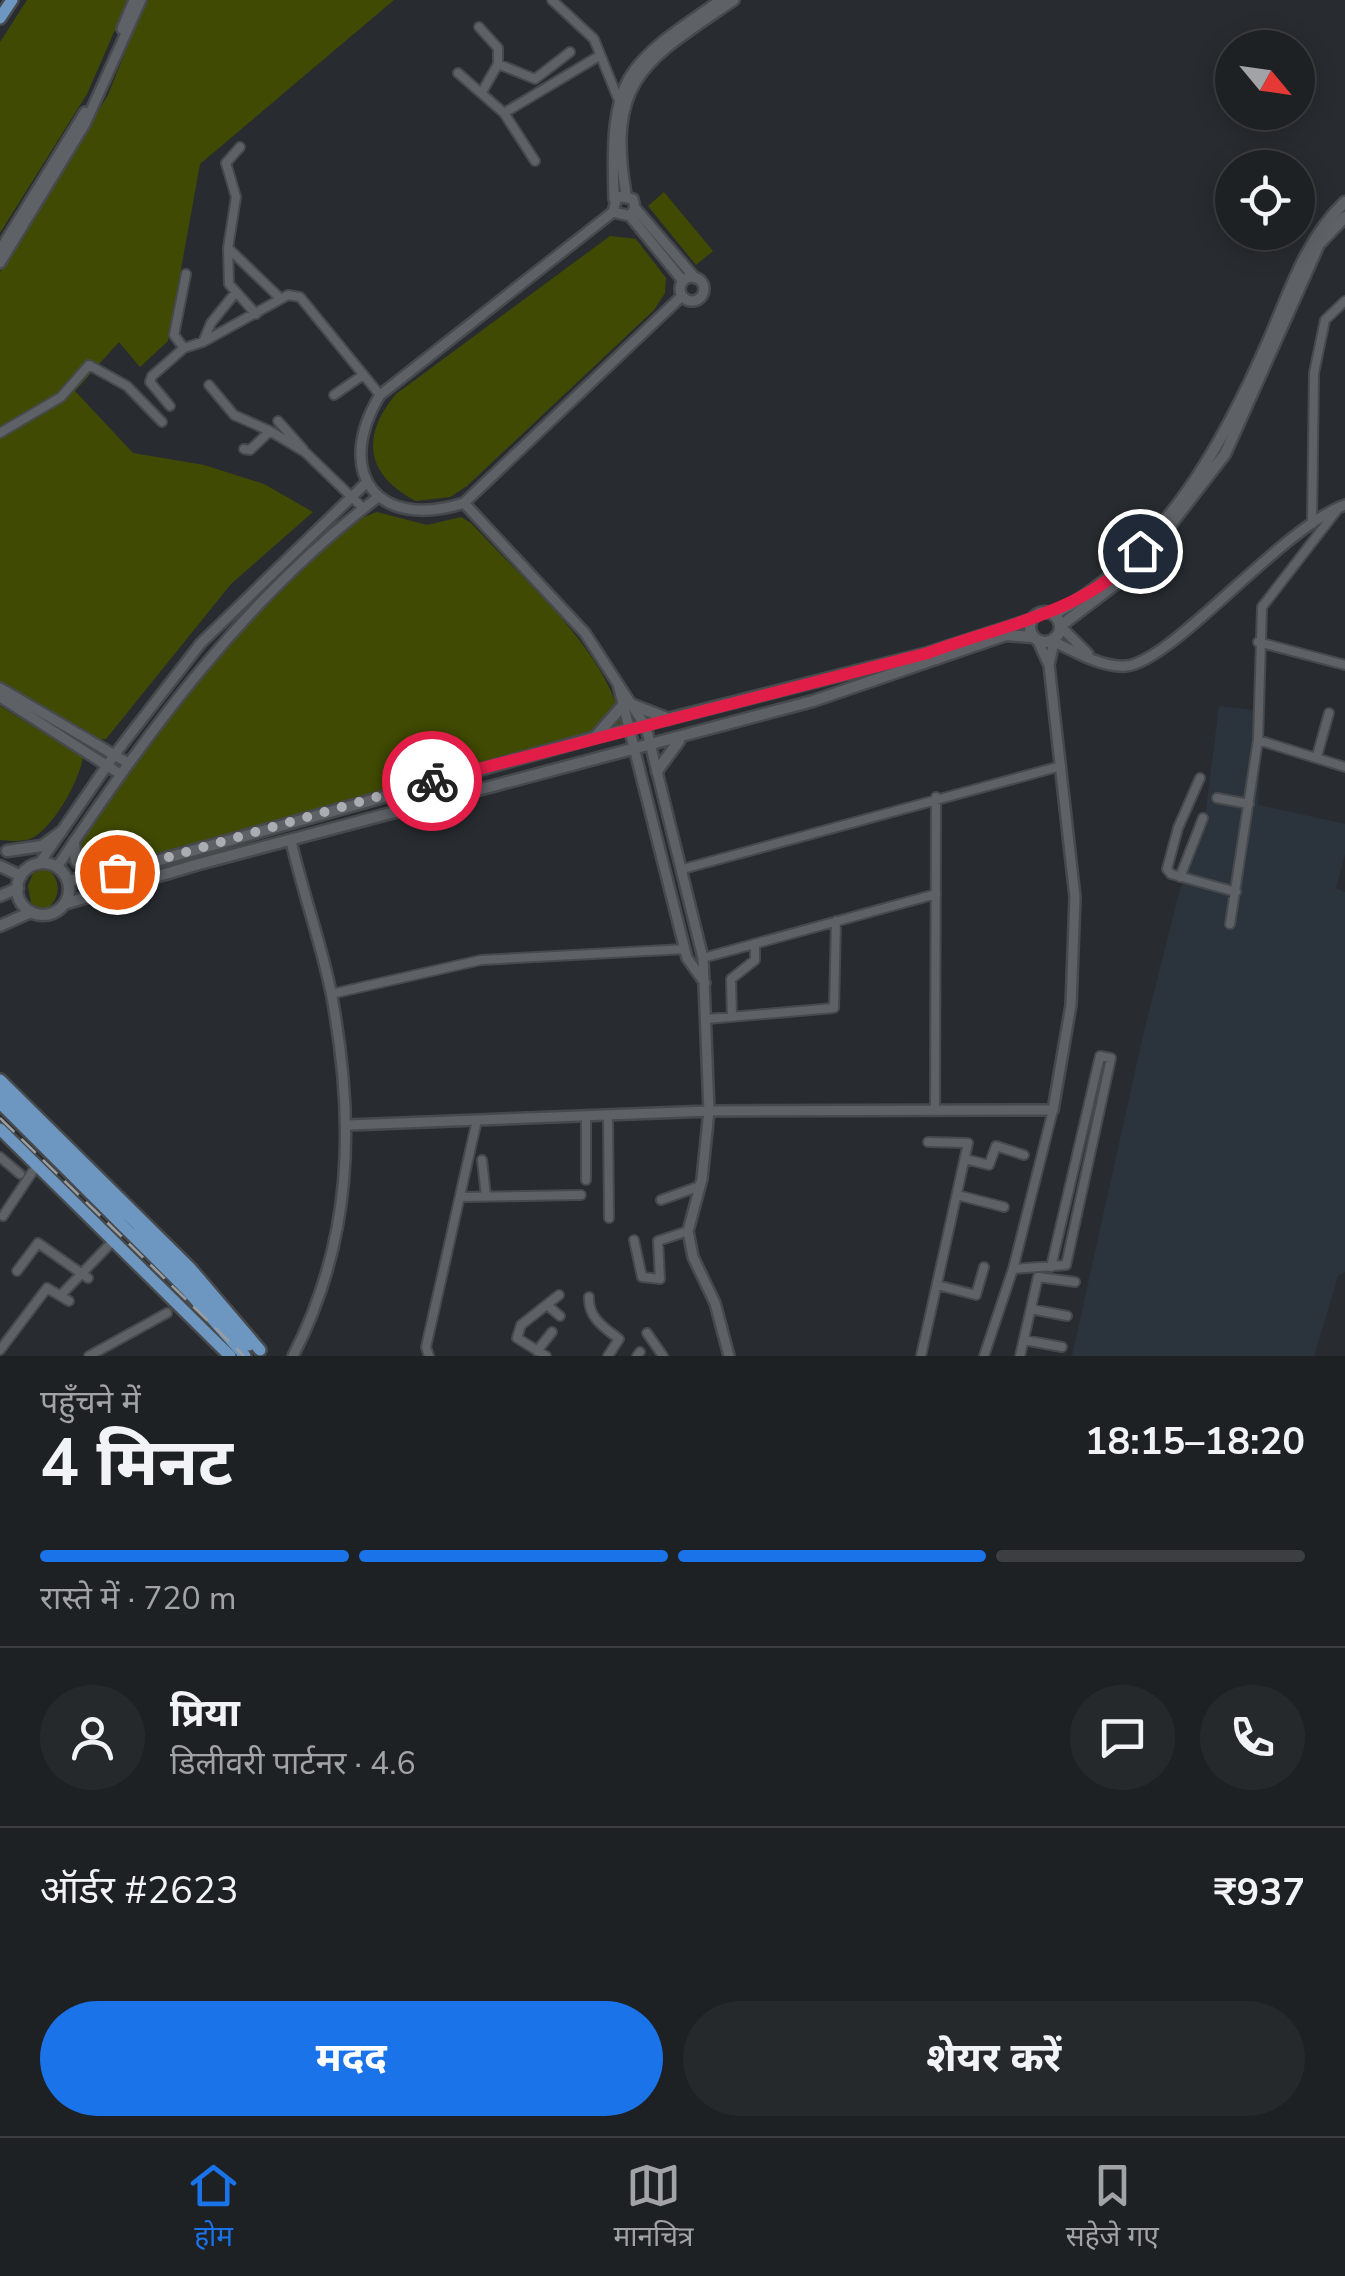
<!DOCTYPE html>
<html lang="hi">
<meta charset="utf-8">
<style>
body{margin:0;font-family:"Nunito Sans","Noto Sans Devanagari",sans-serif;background:#26292c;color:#f1f3f6;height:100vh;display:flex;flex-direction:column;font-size:38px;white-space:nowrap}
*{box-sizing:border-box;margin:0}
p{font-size:32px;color:#a1a3a6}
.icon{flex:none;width:55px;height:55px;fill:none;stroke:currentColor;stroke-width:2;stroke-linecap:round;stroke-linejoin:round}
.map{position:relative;height:1356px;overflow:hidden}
.panel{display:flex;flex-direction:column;background:#1e2124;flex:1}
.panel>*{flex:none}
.needle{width:65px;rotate:119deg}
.buttons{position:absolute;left:1215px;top:30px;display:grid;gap:20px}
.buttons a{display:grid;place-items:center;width:100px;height:100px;border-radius:50%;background:#1e2124;box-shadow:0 5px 25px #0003,0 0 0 2px #3c3e41;font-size:50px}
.pin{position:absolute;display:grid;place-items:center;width:85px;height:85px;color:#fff;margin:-42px;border:5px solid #fff;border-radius:50%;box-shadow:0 2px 10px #0007}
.courier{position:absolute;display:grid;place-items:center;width:100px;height:100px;margin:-50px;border:8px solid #e11d48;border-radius:50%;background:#fff;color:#222;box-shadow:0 2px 12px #0007}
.headline em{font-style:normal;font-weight:700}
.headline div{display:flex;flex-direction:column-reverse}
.headline{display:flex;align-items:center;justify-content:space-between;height:170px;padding:0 40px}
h1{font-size:65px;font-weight:700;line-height:75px}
.bar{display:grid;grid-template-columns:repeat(4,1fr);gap:15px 10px;align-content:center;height:120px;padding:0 40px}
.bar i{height:12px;border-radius:8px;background:#3c3e41}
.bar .active{background:#1a73e8}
.bar p{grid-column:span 4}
.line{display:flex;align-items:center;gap:25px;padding:0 40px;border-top:2px solid #3c3e41}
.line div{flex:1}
.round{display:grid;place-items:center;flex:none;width:105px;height:105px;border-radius:52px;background:#26292c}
.button{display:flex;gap:20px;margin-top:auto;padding:20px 40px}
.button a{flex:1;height:115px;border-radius:60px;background:#1a73e8;color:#fff;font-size:40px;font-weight:700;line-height:115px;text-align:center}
.button a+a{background:#26292c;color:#f1f3f6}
.tab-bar{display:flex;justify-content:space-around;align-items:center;height:140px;border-top:2px solid #3c3e41;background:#1e2124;font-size:28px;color:#a1a3a6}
.tab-bar a{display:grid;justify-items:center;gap:5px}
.tab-bar .active{color:#1a73e8}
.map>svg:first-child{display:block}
.built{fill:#2b343d}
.green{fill:#404a02}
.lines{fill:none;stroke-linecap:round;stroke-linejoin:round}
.minor-casing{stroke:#474a4d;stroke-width:12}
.tertiary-casing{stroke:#474a4d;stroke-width:14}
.secondary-casing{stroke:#474a4d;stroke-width:15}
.primary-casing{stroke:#474a4d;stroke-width:16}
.minor{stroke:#5e6267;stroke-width:8}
.tertiary{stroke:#5e6267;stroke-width:9}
.secondary{stroke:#5e6267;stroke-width:10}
.primary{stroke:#6d97c1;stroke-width:11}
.rail{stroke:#9a9ea1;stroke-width:2.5;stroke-dasharray:20 10;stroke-linecap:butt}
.done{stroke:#aaadb1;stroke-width:10;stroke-dasharray:0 18}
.route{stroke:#e11d48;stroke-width:12}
</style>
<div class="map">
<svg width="1345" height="1356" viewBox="0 0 1345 1356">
<rect width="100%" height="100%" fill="#282c30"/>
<path class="built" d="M 1219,706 L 1263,711 L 1258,805 L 1345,824 L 1345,854 L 1336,888 L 1345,892 L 1345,1272 L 1338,1276 L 1314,1356 L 1072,1356 L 1142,1040 L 1179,893 L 1204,824 Z"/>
<path class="green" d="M 27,0 L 128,0 L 87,94 L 0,233 L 0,42 Z
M 146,0 L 394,0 L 200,164 L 168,341 L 140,367 L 119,342 L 75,391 L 133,453 L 204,465 L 264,484 L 313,512 L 231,584 L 106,739 L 89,739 L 0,686 L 0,272 L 108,95 Z
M 664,192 L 713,251 L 696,265 L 648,206 Z
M 610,236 L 636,239 L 666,278 L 665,293 L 654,310 L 467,486 L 450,497 L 416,501 C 366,475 360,437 396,394 Z
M 377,512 L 427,525 L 461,517 L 471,523 C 523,580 605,647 622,723 L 97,870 L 70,864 L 71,850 C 139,748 212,647 304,565 C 327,544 347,522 377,512 Z
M 0,706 L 83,757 C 80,779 54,827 32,838 C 24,842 9,841 0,840 Z
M 46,868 C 63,879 61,902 43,911 L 31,903 L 28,886 L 33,873 Z"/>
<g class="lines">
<g class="minor-casing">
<path id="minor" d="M 552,0 L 594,39 L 619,101
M 479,27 L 498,48 L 498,64
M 458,73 L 504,113 L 599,56
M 482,92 L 498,64 L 535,79 L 570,52
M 504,113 L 535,161
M 240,147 L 226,163 L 236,197 L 228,248 L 229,284 L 256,314
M 228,248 L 281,299
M 203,342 L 211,323 L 236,292
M 184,348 L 174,335 L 186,274
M 209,385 L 234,415 L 270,431
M 334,395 L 363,375
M 170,406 L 150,382 L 152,376 L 184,348 L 203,342 L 288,295 L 300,297 L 380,395
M 278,421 L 303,449
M 0,433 L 61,397 L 89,365 L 127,386 L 162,422
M 244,449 L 250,450 L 270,431 L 305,452 L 363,508
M 1312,524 L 1314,373 L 1325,320 L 1345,301
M 1258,642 L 1345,665
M 1258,740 L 1345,767
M 1317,756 L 1329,713
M 1200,778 L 1178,828 L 1167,869 L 1171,874 L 1236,892
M 1217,798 L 1249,804
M 683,869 L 1061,766
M 1180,877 L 1203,818
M 1230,924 L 1258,740 L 1262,607 L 1337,510
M 703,958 L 936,894
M 331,994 L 481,960 L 685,949
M 732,1017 L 731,979 L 755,960 L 755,944
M 707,1019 L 834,1008 L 836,921
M 935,1110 L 936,797
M 608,1115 L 609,1218
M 586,1116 L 586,1180
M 0,1157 L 20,1174
M 965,1159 L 989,1165 L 996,1146 L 1024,1155
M 482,1160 L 486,1196
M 957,1195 L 1004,1207
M 460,1197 L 581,1195
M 661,1200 L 700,1186
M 3,1216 L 37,1165
M 634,1240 L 642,1277 L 660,1279 L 658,1241 L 688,1231
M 1013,1269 L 1066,1265 L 1111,1058 L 1100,1056 L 1051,1267
M 17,1271 L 38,1243 L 88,1278
M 937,1285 L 976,1295 L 984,1267
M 61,1295 L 113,1241
M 589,1297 C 588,1318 605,1328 619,1339 L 608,1356
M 547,1305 L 560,1316
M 1031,1309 L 1067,1316
M 647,1333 L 663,1356
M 1024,1340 L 1062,1347
M 0,1350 L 47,1288 L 69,1301
M 537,1351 L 552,1332
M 89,1356 L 167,1313
M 429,1356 L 426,1347 L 477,1120
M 546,1356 L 517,1338 L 521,1325 L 559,1295
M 637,1356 L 640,1352
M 921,1356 L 968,1143 L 928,1142
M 984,1356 L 1013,1269 L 1053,1110
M 1020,1356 L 1038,1277 L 1075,1282"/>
</g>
<g class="tertiary-casing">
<path id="tertiary" d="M 122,29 L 134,0
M 626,194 C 606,77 647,60 734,0
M 614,199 C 610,76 622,67 721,0
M 635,208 L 695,278
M 613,212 L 630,216 L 635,208 L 633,199 L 617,196 L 613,212 L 380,395 C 333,473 377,531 464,503 L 682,296
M 630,216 L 683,281
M 0,250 L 85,112
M 0,263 L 85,124 L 141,0
M680 289a12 12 0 1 1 24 0a12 12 0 1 1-24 0Z
M 464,503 L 585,633 L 646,727 L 703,958 L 709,1111 L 702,1179 L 688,1231 L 693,1257 L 715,1303 L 729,1356
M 1062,628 L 1088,654
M 1037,639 L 1048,663
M 1053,641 C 1073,651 1103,668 1126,666 C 1174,661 1281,528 1345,505
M 618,684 L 687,958 L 705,983
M 0,688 L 128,763
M 0,697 L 120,774
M 291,841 C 303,894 322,945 332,997 C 355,1123 353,1240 293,1356
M 39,864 L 115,754 L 201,643 L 366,483
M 57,867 C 148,731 245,598 377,498
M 349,1125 L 709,1111 L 1053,1110 L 1071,1005 L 1075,897 L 1049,665 L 1055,637"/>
</g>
<g class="secondary-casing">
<path id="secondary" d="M1030 627a15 15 0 1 1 30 0a15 15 0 1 1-30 0Z
M 1055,614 C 1164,553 1223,446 1271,335 C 1291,288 1307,238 1345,202
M 1063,624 L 1138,567 L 1225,454 L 1319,244 L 1345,217
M 633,705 L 669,719
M 596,736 L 624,704
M 657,771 L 679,741
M 74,842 L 76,861 L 94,877
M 7,851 L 42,846 L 61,832
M17 889a26 26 0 1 1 52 0a26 26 0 1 1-52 0Z
M 0,866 L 21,876
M 68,881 L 117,872 L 596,737 L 928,653 L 1030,620
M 0,896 L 18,888
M 64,904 L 199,864 L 813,701 L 1006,635 L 1032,637
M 0,926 L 31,912"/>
</g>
<g class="primary-casing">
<path id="primary" d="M 0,18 L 12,0
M 0,1080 L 191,1269 L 260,1350
M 0,1092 L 135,1222 L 249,1345
M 0,1103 L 186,1289 L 245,1356
M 0,1129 L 230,1356"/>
</g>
<use href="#minor" class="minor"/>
<use href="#tertiary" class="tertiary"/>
<use href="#secondary" class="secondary"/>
<use href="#primary" class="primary"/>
<path class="rail" d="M 0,1118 L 244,1356"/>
</g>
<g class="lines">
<path class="done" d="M 117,872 L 432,781"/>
<path class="route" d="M 432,781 L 928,653 C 1004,624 1084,614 1140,551"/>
</g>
</svg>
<div class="buttons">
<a><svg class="needle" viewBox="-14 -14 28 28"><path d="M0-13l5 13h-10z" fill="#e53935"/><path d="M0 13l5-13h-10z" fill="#a1a3a6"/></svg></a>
<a><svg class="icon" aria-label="locate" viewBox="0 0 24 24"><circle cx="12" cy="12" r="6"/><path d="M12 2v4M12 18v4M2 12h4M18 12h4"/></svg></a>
</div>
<div class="pin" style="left:117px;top:872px;background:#ea580c"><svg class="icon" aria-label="bag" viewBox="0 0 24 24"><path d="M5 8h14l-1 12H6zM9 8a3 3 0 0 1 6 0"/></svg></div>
<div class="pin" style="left:1140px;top:551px;background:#1f2937"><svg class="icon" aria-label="home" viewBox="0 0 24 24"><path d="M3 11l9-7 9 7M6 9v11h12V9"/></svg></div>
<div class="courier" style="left:432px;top:781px"><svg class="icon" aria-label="bike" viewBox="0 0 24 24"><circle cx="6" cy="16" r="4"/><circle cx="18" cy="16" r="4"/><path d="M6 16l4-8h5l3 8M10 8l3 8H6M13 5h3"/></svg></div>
</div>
<section class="panel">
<div class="headline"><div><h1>4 मिनट</h1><p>पहुँचने में</p></div><em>18:15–18:20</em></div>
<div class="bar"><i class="active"></i><i class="active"></i><i class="active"></i><i></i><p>रास्ते में · 720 m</p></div>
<div class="line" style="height:180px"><a class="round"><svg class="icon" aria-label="person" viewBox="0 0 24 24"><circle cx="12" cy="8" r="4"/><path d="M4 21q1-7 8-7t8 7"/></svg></a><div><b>प्रिया</b><p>डिलीवरी पार्टनर · 4.6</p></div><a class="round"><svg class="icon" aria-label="chat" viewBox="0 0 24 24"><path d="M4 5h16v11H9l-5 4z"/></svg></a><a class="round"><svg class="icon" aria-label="phone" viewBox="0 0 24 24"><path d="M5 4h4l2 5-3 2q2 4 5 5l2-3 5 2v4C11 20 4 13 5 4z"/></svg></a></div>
<div class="line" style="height:130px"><div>ऑर्डर #2623</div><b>₹937</b></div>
<div class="button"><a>मदद</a><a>शेयर करें</a></div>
</section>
<nav class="tab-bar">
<a class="active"><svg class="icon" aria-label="home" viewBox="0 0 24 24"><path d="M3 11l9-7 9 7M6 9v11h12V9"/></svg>होम</a>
<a><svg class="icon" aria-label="map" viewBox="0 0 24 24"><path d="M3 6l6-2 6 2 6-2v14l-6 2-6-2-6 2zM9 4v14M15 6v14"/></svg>मानचित्र</a>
<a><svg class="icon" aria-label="saved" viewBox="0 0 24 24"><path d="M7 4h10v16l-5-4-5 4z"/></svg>सहेजे गए</a>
</nav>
